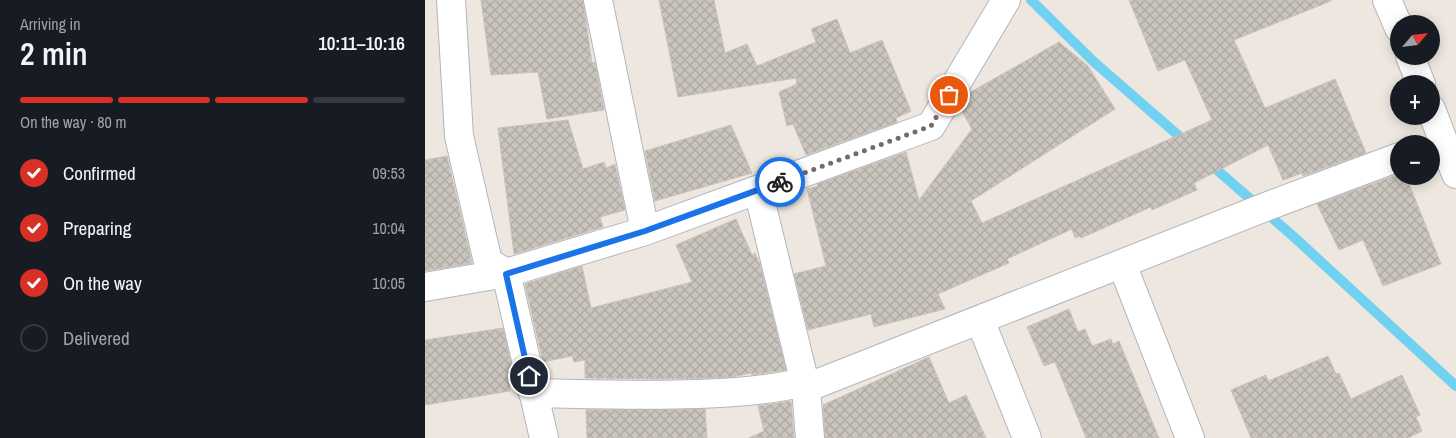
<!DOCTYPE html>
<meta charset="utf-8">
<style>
body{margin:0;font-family:"Archivo Narrow",sans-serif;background:#242831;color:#f1f3f6;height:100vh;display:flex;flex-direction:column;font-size:19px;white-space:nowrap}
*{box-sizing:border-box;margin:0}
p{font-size:16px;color:#9ea1a6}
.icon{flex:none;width:28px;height:28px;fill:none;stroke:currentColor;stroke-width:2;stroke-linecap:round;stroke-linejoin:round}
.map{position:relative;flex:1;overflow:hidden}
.details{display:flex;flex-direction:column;background:#171b24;width:425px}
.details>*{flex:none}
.needle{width:32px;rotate:62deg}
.fabs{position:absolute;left:965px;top:15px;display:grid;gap:10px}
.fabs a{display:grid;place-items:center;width:50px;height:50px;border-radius:50%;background:#171b24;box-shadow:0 2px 12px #0003;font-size:25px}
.pin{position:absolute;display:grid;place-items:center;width:42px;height:42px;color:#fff;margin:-21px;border:2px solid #fff;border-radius:50%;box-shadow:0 1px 5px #0007}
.courier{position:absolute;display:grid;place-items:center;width:50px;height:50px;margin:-25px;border:4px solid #1a73e8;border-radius:50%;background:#fff;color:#222;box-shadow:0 1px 6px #0007}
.head em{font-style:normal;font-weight:600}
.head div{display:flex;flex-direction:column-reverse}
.head{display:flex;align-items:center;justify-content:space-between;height:85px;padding:0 20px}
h1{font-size:32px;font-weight:600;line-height:38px}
.bar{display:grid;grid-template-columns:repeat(4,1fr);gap:8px 5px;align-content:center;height:60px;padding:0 20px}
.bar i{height:6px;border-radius:4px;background:#363941}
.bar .active{background:#d93025}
.bar p{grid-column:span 4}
ol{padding:0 20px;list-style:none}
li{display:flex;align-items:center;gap:15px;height:55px}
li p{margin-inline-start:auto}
li .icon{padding:5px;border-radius:50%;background:#d93025;color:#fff;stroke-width:4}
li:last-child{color:#9ea1a6}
li i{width:28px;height:28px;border:2px solid #363941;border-radius:50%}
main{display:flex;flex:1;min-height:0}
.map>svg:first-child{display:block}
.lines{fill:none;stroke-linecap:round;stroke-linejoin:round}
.stream{stroke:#71d1f1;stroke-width:10}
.building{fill:url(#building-cross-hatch);stroke:#cac3b8}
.minor-casing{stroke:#b2b5c0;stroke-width:30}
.minor{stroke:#fff;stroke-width:28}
.done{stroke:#706d6b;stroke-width:5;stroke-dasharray:0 9}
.route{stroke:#1a73e8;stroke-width:6}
</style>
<main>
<section class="details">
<div class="head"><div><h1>2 min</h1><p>Arriving in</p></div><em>10:11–10:16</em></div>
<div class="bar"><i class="active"></i><i class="active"></i><i class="active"></i><i></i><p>On the way · 80 m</p></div>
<ol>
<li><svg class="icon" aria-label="check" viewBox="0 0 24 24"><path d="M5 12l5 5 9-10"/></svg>Confirmed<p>09:53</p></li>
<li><svg class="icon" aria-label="check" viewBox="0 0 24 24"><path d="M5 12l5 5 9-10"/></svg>Preparing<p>10:04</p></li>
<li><svg class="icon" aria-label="check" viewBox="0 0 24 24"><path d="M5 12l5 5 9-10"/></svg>On the way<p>10:05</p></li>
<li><i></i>Delivered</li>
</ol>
</section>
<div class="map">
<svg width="1031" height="438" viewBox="0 0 1031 438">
<defs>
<pattern id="building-cross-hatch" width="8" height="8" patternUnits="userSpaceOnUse" patternTransform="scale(1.25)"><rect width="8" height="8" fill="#c9c5bd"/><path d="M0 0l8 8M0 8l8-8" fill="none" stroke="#ada9a3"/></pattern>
</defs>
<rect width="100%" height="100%" fill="#eee7df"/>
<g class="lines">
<path class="stream" d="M 606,0 L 669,62 L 762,143
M 784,163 L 869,237 L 1031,386"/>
</g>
<path class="building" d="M 56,0 L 158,0 L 167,63 L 170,62 L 179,110 L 122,119 L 113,72 L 66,75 Z
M 234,0 L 289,0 L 300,53 L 322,44 L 332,66 L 391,42 L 386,29 L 412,19 L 425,53 L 457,40 L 486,111 L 471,118 L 472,122 L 381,155 L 368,124 L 362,126 L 354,92 L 372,84 L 371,78 L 253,97 Z
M 704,0 L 906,0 L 906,1 L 809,40 L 840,108 L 910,79 L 941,153 L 878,176 L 877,173 L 858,180 L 843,145 L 769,183 L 772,190 L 727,210 L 726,207 L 656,238 L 655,236 L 650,238 L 647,229 L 582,259 L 584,263 L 513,294 L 520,309 L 449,327 L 446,314 L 383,330 L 369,274 L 401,266 L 382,189 L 393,186 L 392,184 L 481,152 L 494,200 L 547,129 L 535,108 L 544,93 L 634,42 L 663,66 L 690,109 L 546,201 L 557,223 L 787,120 L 760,60 L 733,71 Z
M 143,120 L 158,169 L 179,162 L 181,168 L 190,164 L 200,210 L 175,217 L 178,227 L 89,254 L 73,128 Z
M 306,125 L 327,173 L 230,201 L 220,151 Z
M 22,156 L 47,263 L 0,271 L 0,160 Z
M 974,174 L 974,176 L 981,176 L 1016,264 L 958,286 L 938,240 L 914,250 L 892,204 Z
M 311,219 L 327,255 L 330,253 L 335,264 L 361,370 L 327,375 L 326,373 L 307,377 L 286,378 L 232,379 L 160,378 L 160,360 L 149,362 L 147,356 L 118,362 L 100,284 L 157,266 L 166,308 L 267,282 L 251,245 Z
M 644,309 L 653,332 L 660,329 L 667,346 L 686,339 L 688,344 L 694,341 L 734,438 L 661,438 L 630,362 L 619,366 L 602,327 Z
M 78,328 L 91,386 L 84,387 L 85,391 L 0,405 L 0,340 Z
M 903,356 L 911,374 L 914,373 L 926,399 L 977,375 L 995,415 L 991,417 L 997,431 L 983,438 L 826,438 L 806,390 L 841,375 L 843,381 Z
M 504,357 L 524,403 L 541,395 L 561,438 L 400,438 L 398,405 Z
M 366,401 L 369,438 L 324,438 L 339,431 L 333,406 Z
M 280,409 L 282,438 L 162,438 L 161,410 Z"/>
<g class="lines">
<g class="minor-casing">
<path id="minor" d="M 26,0 L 34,136 L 63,262 L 81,273 L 119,438
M 173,0 L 220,231
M 962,0 L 974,28
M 985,56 L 996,84
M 1006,109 L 1031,174
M 333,190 L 381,388 L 385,438
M 697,264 L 765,438
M 0,287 L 81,273 L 220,231 L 506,126 L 581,0
M 555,320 L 602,438
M 381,388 L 843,206 L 974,157
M 108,393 C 163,394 218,396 273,394 C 308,393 345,390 380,382"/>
</g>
<use href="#minor" class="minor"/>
</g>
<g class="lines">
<path class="done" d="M 355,182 L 506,126 L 524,95"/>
<path class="route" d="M 104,376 L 81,274 L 220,231 L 355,182"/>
</g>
</svg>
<div class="fabs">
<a><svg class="needle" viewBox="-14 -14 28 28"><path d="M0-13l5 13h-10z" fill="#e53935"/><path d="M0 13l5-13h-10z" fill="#9ea1a6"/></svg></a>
<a>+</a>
<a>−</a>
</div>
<div class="pin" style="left:524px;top:95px;background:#ea580c"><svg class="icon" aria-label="bag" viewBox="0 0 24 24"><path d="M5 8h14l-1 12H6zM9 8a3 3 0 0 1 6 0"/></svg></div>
<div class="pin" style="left:104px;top:376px;background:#1f2937"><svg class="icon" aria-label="home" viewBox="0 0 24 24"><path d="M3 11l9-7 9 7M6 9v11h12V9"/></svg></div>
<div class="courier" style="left:355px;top:182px"><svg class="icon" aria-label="bike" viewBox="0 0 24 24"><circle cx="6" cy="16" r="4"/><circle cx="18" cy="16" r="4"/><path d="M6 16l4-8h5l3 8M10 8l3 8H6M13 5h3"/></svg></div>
</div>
</main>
